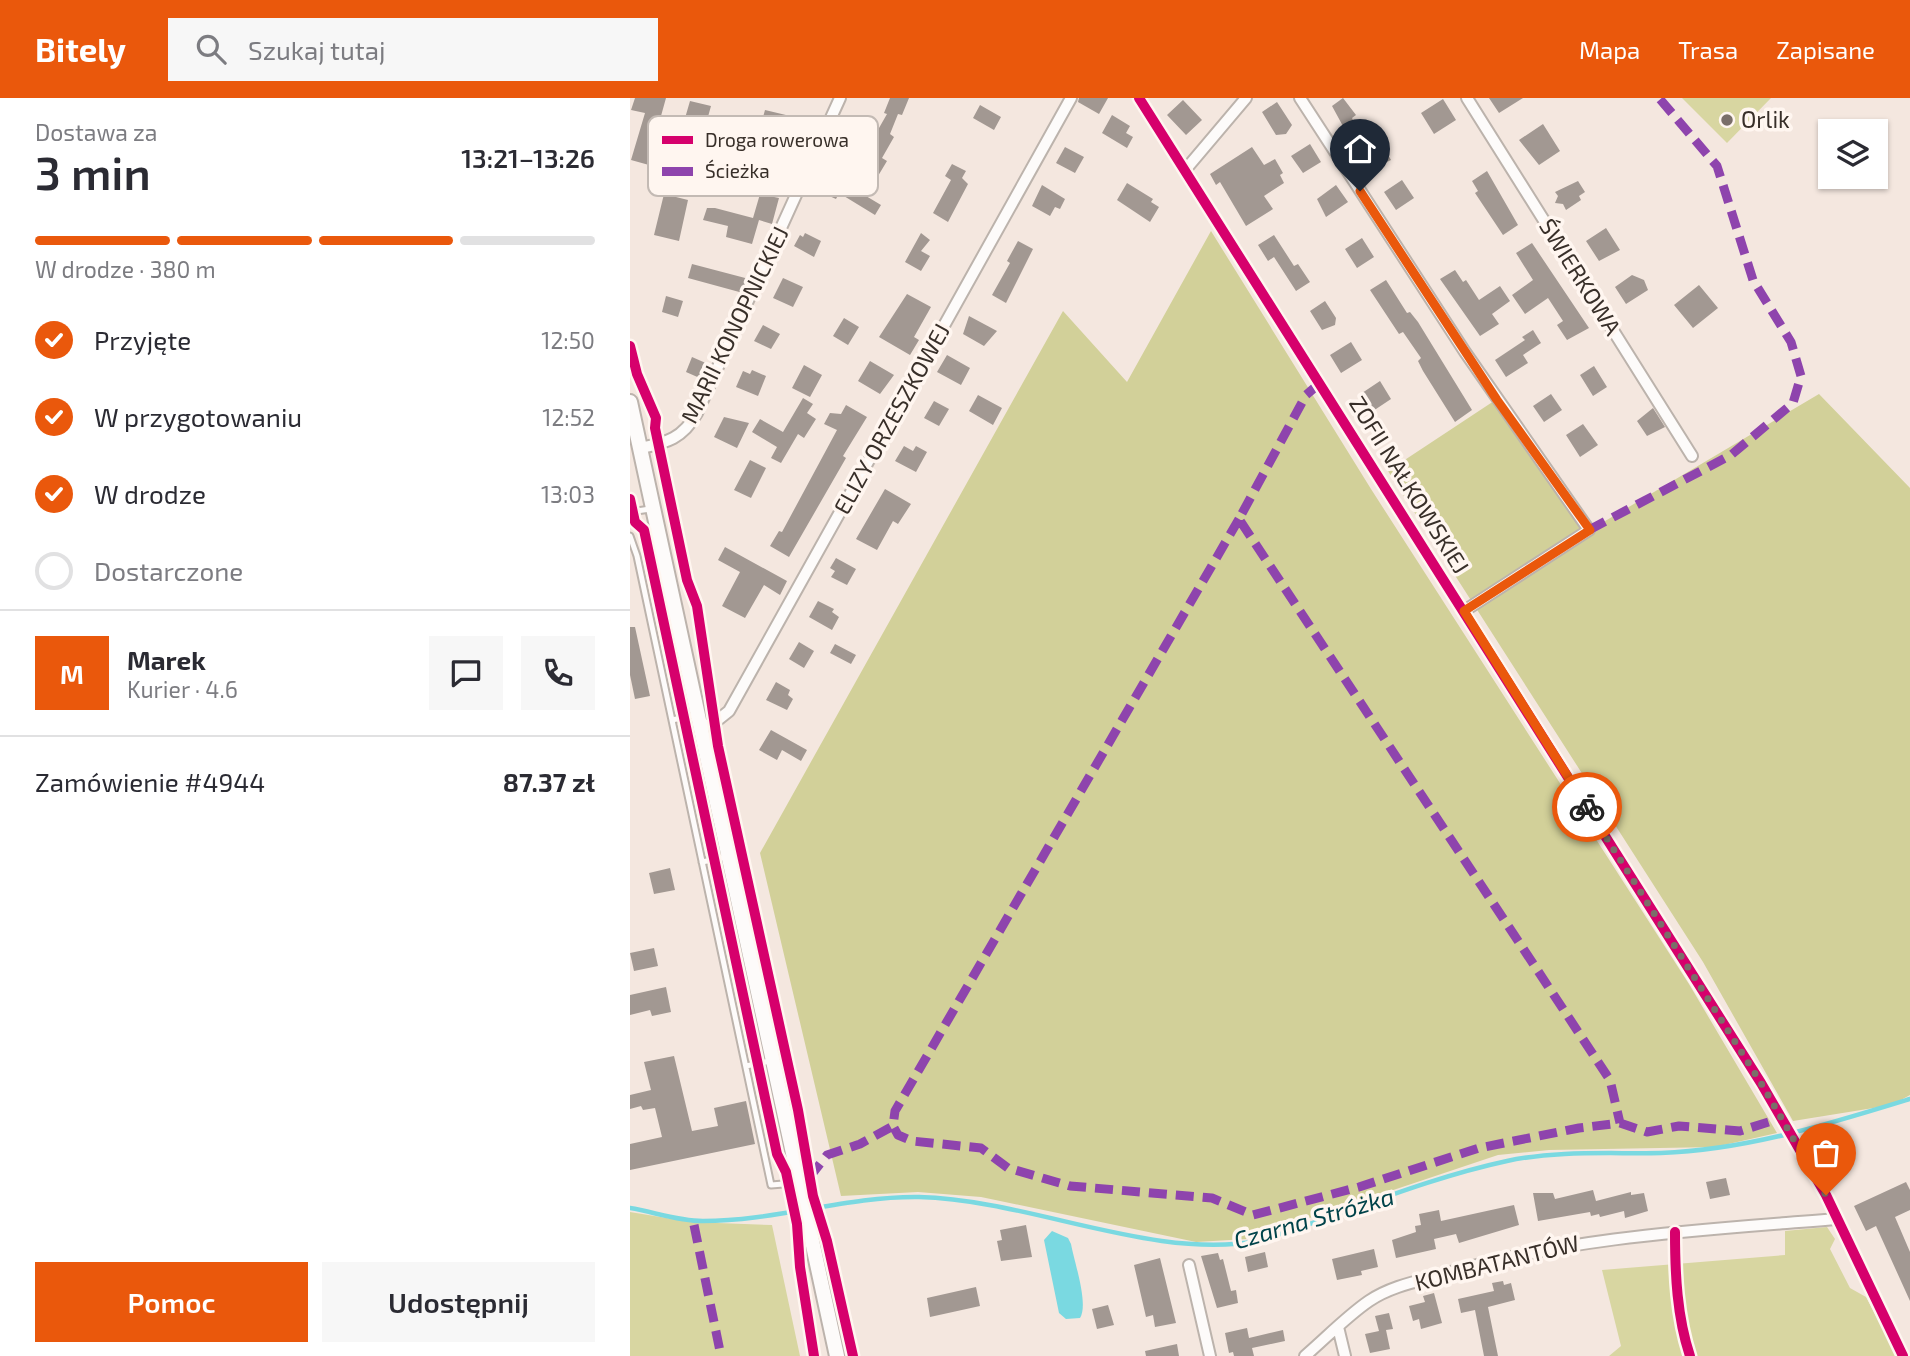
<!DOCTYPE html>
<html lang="pl">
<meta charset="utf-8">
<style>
body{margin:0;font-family:"Exo 2",sans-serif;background:#f7f7f7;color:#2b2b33;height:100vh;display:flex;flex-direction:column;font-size:26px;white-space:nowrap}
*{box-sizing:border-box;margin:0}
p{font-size:23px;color:#7c7c81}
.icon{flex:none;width:38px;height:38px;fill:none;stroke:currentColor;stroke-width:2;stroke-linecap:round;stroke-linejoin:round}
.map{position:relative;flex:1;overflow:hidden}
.details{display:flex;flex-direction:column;background:#fff;width:630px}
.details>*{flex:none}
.tools{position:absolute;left:1188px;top:21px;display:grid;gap:14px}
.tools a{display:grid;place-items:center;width:70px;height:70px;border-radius:0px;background:#fff;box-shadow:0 2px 5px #0004;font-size:35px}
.pin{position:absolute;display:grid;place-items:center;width:60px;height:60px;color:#fff;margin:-72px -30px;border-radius:50% 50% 50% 0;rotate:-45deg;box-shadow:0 0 7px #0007}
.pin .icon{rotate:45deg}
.courier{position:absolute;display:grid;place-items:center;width:70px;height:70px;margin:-35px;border:5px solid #ea580c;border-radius:50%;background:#fff;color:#222;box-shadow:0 2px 9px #0007}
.overview em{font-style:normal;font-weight:600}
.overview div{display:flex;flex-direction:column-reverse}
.overview{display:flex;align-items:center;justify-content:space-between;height:119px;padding:0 35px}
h1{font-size:46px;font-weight:600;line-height:52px}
.bar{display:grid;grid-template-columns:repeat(4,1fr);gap:10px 7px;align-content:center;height:84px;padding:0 35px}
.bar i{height:9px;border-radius:5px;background:#e1e1e2}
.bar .selected{background:#ea580c}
.bar p{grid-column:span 4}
.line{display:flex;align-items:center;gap:18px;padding:0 35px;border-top:2px solid #e1e1e2}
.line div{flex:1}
.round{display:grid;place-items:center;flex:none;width:74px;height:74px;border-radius:0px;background:#f7f7f7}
ol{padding:0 35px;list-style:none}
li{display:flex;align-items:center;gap:21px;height:77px}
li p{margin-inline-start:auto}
li .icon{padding:7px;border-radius:50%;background:#ea580c;color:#fff;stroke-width:4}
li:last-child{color:#7c7c81}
li i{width:38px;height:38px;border:4px solid #e1e1e2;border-radius:50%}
.cta{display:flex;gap:14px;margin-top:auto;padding:14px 35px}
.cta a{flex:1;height:80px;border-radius:0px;background:#ea580c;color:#fff;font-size:28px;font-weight:600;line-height:80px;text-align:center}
.cta a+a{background:#f7f7f7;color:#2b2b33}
header{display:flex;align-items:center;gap:42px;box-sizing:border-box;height:98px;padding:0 35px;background:#ea580c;color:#fff}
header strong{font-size:33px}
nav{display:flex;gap:38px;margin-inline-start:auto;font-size:24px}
.search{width:490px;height:63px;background:#f7f7f7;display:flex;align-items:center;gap:18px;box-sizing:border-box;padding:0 24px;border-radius:0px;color:#7c7c81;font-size:26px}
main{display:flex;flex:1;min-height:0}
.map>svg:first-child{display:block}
.green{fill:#d8d6a1}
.forest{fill:#d2d099}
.water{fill:#7ad9e1}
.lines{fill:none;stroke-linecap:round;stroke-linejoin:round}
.stream{stroke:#7ad9e1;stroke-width:4.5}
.building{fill:#a29892}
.service-casing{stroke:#bcb3ac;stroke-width:9}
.minor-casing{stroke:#bcb3ac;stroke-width:14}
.tertiary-casing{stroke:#bcb3ac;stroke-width:18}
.service{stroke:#fdfbfa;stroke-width:5}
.minor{stroke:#fdfbfa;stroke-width:10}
.tertiary{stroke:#fdfbfa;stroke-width:14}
.quiet{stroke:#8e44ad;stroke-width:9;stroke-dasharray:18 9;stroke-linecap:butt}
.cycleway-casing{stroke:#fff6f0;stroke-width:15}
.cycleway{stroke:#d6006c;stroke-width:10}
.done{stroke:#7a6f69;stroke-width:7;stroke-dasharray:0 12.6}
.route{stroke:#ea580c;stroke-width:9}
.poi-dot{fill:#7a6f69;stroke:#fff6f0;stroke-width:2.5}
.labels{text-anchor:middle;stroke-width:7;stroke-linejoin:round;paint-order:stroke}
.poi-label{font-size:23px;fill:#382f29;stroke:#fff6f0;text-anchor:start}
.street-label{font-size:23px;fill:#382f29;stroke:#fff6f0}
.water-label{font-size:24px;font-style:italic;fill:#01434a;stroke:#fff6f0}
.key{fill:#fff6f0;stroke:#c3bab4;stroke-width:2}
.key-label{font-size:19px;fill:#382f29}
</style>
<header>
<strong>Bitely</strong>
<div class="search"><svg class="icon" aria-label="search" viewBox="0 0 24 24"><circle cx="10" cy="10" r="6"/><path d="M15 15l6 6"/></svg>Szukaj tutaj</div>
<nav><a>Mapa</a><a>Trasa</a><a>Zapisane</a></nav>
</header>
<main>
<section class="details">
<div class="overview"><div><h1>3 min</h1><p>Dostawa za</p></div><em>13:21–13:26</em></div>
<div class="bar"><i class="selected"></i><i class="selected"></i><i class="selected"></i><i></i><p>W drodze · 380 m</p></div>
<ol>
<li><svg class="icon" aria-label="check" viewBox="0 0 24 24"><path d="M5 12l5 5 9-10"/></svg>Przyjęte<p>12:50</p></li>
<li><svg class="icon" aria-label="check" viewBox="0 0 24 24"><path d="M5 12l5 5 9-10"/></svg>W przygotowaniu<p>12:52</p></li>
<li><svg class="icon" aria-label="check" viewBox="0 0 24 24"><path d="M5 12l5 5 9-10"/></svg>W drodze<p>13:03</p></li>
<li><i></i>Dostarczone</li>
</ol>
<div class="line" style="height:126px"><b class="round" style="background:#ea580c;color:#fff">M</b><div><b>Marek</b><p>Kurier · 4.6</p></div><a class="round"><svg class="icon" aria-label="chat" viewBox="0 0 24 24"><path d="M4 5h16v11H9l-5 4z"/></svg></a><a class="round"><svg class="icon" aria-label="phone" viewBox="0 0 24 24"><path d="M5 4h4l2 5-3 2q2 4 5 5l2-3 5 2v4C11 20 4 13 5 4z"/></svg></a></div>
<div class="line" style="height:91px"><div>Zamówienie #4944</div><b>87.37 zł</b></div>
<div class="cta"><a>Pomoc</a><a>Udostępnij</a></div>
</section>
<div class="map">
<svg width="1280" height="1258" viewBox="0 0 1280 1258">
<rect width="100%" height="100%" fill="#f4e7df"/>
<path class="green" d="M 1052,0 L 1141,0 L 1097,45 Z
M 0,1114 L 61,1124 L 142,1127 L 170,1258 L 0,1258 Z
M 1197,1129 L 1205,1141 L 1200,1151 L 1220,1190 L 1236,1199 L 1267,1258 L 979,1258 L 991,1248 L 972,1172 L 1155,1157 L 1155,1133 Z"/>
<path class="forest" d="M 581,133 L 741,391 L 1059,886 L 1147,1035 L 1085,1049 L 919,1052 L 868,1057 L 617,1141 L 566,1144 L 351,1099 L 288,1094 L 211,1098 L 130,755 L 433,213 L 497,284 Z
M 1189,296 L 1280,390 L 1280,997 L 1262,1007 L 1163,1023 L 1073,864 L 758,373 L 867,301 L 960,432 Z"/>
<path class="water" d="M 422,1133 L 438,1140 L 441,1146 C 444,1163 459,1206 450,1220 L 436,1221 L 429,1215 L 414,1142 Z"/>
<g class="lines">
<path class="stream" d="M 0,1110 C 24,1114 48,1123 73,1123 C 146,1123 216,1098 289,1099 C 402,1102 519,1162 629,1143 C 712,1117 793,1081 877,1063 C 928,1052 980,1056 1031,1055 C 1116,1052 1199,1026 1280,1001"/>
</g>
<path class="building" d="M 5,0 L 36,0 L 31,18 L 46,22 L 35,58 L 23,54 L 19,67 L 1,62 L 15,15 L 1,12 Z
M 260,0 L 279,0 L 272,17 L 268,16 L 260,36 L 264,39 L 252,60 L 257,63 L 236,98 L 251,107 L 245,117 L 209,95 L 206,101 L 188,93 L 196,75 L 204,79 L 206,74 L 224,82 L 227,77 L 230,79 L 240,58 L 210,44 L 215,32 L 223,33 L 225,28 L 245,37 L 257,16 L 254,15 Z
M 449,0 L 478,0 L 469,16 L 448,4 Z
M 713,0 L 726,17 L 722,20 L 724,24 L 714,30 L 702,8 Z
M 859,0 L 893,0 L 869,15 Z
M 813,1 L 826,22 L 804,36 L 791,15 Z
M 553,2 L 572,22 L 556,37 L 537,17 Z
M 60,3 L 81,8 L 74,33 L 53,27 Z
M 647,4 L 662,27 L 656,36 L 646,37 L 632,14 Z
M 350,7 L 371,19 L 364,32 L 343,20 Z
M 135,12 L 181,23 L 172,52 L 139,39 L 137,46 L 126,44 Z
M 482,17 L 500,28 L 496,35 L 503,39 L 497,50 L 472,35 Z
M 913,26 L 930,53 L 909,67 L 889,42 Z
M 748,39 L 761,62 L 742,71 L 730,50 Z
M 680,46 L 691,64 L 673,75 L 661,58 Z
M 435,49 L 454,59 L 445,75 L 426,65 Z
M 622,49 L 634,67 L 645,61 L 653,75 L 650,77 L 654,85 L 634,98 L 643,111 L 616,128 L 590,84 L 586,87 L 580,76 Z
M 322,66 L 336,73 L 332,80 L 338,86 L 318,124 L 303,115 L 321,82 L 315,78 Z
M 857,73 L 888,127 L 873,137 L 845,95 L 848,93 L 842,83 Z
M 772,82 L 784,100 L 766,112 L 754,94 Z
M 948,83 L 955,94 L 949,98 L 951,102 L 936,112 L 933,106 L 925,105 L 928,98 L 925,94 Z
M 497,85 L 523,101 L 521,104 L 529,109 L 520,124 L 487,102 Z
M 412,87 L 435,101 L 430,111 L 425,109 L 420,118 L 402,108 Z
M 706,87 L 718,104 L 696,119 L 687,101 Z
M 34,96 L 58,102 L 49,143 L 24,137 Z
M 130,96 L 149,100 L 142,126 L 129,122 L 122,146 L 96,139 L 98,128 L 73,122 L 77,110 L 85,110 L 123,120 Z
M 976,130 L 990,152 L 969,163 L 956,143 Z
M 175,135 L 191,143 L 184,159 L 164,148 L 170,137 L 173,139 Z
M 291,135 L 300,142 L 291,153 L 300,158 L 291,173 L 275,164 Z
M 644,137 L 664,168 L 668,166 L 680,184 L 666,193 L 644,159 L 638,163 L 628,147 Z
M 732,140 L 744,159 L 727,170 L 715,151 Z
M 388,143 L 403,151 L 376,205 L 362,197 L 380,165 L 377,163 Z
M 902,145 L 959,230 L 937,242 L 927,227 L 933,223 L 918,200 L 895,216 L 882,197 L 903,182 L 886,155 Z
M 62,166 L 119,181 L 113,195 L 58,180 Z
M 825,172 L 833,184 L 836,182 L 849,202 L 870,188 L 880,203 L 862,216 L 869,226 L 850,238 L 810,181 Z
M 1002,177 L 1014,182 L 1018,192 L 996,206 L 985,189 Z
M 153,180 L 173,189 L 163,209 L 143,200 Z
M 756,182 L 777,215 L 780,214 L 788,224 L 842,312 L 825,324 L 793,273 L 788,263 L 791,260 L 773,234 L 769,236 L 740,192 Z
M 1069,187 L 1088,210 L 1063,230 L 1044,207 Z
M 277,196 L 301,209 L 284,239 L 289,242 L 280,257 L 249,239 Z
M 36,198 L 53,203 L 48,219 L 32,214 Z
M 695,203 L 706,220 L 705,227 L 692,232 L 680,213 Z
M 339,218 L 367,233 L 354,248 L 333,236 Z
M 214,220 L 229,229 L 218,247 L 203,238 Z
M 133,227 L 150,236 L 141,251 L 124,243 Z
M 903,232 L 911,245 L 893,257 L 898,265 L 876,279 L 865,262 L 895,242 L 892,239 Z
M 721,244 L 732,262 L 711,275 L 700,257 Z
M 317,257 L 340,270 L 331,287 L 307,274 Z
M 62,259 L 78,266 L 72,281 L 56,274 Z
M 240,263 L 264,277 L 250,296 L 228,283 Z
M 174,267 L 192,277 L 180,299 L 162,290 Z
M 964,268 L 977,289 L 963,298 L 950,277 Z
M 122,272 L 136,278 L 128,298 L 106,289 L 113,273 L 120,276 Z
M 750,283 L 761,301 L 743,313 L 732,295 Z
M 921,296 L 932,312 L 914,324 L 903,308 Z
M 348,297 L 372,310 L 363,327 L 339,313 Z
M 173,300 L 183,306 L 177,315 L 186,321 L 174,340 L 168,336 L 151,365 L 141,360 L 147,349 L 122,334 L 130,321 L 153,334 Z
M 304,303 L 319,311 L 309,328 L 294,320 Z
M 216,307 L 237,319 L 213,358 L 216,360 L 159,459 L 140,448 L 149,433 L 152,434 L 207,332 L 194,326 L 200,315 L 211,316 Z
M 1023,310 L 1035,329 L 1017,338 L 1007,323 Z
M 94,319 L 119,325 L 107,350 L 84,339 Z
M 953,326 L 968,347 L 950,359 L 936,337 Z
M 274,348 L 283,353 L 286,348 L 297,354 L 286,374 L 265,363 Z
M 120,362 L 136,370 L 121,400 L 104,392 Z
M 255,391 L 281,406 L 268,426 L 263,423 L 247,452 L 226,441 Z
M 95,449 L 157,483 L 150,497 L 134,487 L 115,520 L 92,508 L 110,474 L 88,462 Z
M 206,460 L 226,471 L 217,487 L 201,479 L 205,473 L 200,470 Z
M 188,503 L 204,511 L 202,514 L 209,519 L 202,532 L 179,519 Z
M 0,529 L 5,529 L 20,598 L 5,601 L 0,577 Z
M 169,544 L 184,553 L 174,570 L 159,561 Z
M 205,546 L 226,557 L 221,566 L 200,555 Z
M 146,584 L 160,592 L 158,597 L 163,601 L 157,612 L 136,602 Z
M 141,632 L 177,652 L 171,663 L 152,652 L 147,662 L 129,652 Z
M 40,770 L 45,792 L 24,796 L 19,775 Z
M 24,850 L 28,868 L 4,873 L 0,855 Z
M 36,889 L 41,914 L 22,918 L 20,912 L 0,917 L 0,897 Z
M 44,958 L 62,1033 L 88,1028 L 84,1010 L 116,1003 L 125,1046 L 0,1072 L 0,1046 L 32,1039 L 25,1010 L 13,1012 L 11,1008 L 0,1011 L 0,997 L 21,992 L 14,964 Z
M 1096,1080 L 1100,1097 L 1080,1101 L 1076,1084 Z
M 1276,1084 L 1280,1092 L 1280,1112 L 1265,1119 L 1280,1154 L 1280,1203 L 1246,1128 L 1236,1133 L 1224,1108 Z
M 963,1092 L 966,1103 L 1001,1094 L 1001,1097 L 1014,1095 L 1018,1113 L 995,1120 L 994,1113 L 970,1119 L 969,1116 L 961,1118 L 960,1114 L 908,1123 L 903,1095 L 923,1095 L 925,1101 Z
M 884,1107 L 889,1127 L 829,1145 L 826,1136 L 804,1141 L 806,1151 L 766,1160 L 762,1142 L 786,1134 L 785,1128 L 791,1127 L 789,1116 L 809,1112 L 811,1123 Z
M 396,1127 L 402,1159 L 371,1163 L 367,1143 L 372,1142 L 370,1132 Z
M 744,1151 L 748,1169 L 731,1173 L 732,1177 L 707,1182 L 702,1161 Z
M 635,1154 L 638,1169 L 618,1174 L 615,1159 Z
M 588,1155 L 590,1162 L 593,1161 L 601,1193 L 606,1192 L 608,1205 L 587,1210 L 571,1158 Z
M 530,1160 L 546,1225 L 525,1229 L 523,1217 L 516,1219 L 504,1167 Z
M 873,1183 L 874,1187 L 881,1185 L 885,1202 L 858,1209 L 868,1258 L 854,1258 L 845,1212 L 831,1215 L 828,1201 L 864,1193 L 862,1185 Z
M 346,1189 L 350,1208 L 300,1219 L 297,1200 Z
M 804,1195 L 812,1225 L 791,1231 L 789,1221 L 783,1223 L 779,1208 L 795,1204 L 793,1198 Z
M 478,1207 L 484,1227 L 467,1231 L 462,1211 Z
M 759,1215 L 763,1231 L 756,1232 L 760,1251 L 740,1255 L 735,1236 L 749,1233 L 745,1218 Z
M 617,1230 L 619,1240 L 653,1232 L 655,1243 L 622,1250 L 624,1258 L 604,1258 L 603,1254 L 599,1255 L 595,1235 Z
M 547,1246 L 549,1258 L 516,1258 L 515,1253 Z"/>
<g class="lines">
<g class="service-casing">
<path id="service" d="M 0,414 L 20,411
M 0,438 L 7,458 L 141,1087 L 166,1085
M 42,622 L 65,617
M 72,764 L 96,759
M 116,968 L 140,963"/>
</g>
<g class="minor-casing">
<path id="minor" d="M 509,0 L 1131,985 L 1196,1097 L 1273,1258
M 670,0 L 835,254 L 959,432 L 834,513
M 837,0 L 1062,358
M 556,71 L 616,0
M 10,350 C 37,345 53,340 67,315 L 210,0
M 71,628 L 84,625 L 99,613 L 441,0
M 559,1167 L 580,1258
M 708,1229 L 715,1258
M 675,1258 C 696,1240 717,1218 739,1203 C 761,1188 789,1183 814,1176 C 944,1138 1073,1132 1207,1121"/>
</g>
<g class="tertiary-casing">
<path id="tertiary" d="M 0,304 L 207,1258"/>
</g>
<use href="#service" class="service"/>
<use href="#minor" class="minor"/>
<use href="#tertiary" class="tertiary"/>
<path class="quiet" d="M 690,285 L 676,297 L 609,421 L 980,982 L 990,1025
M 609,421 L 265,1013 L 263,1028 L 268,1037 L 282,1043 L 351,1050 L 378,1070 L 440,1088 L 582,1100 L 623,1117 L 729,1089 L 849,1050 L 949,1030 L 990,1025 L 1017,1034 L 1049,1028 L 1110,1033 L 1151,1020
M 959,432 L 1101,357 L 1163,305 L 1171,278 L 1161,244 L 1123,182 L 1087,68 L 1029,0
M 179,1080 L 197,1057 L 230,1046 L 263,1028
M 64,1127 L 91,1258"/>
<g class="cycleway-casing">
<path id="cycleway" d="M 509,0 L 1131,985 L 1196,1097 L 1273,1258
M 0,248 L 7,276 L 26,320 L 25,330 L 57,482 L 67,508 L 88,648 L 168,1012 L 183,1098 L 197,1143 L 223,1258
M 0,401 L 5,424 L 14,432 L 147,1056 L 156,1074 L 167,1126 L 170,1169 L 184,1258
M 1045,1134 C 1045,1176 1047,1219 1060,1258"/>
</g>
<use href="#cycleway" class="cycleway"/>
</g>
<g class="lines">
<path class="done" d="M 957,709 L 1131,985 L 1196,1097"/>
<path class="route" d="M 730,93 L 867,302 L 960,432 L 834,513 L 957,709"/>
</g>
<circle class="poi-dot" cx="1097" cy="22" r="7"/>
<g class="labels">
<g class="poi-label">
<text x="1111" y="30">Orlik</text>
</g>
<g class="street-label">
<text transform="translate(950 179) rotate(58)" y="8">ŚWIERKOWA</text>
<text transform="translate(105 227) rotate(-64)" y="8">MARII KONOPNICKIEJ</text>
<text transform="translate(262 321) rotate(-61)" y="8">ELIZY ORZESZKOWEJ</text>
<text transform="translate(779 387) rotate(58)" y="8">ZOFII NAŁKOWSKIEJ</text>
<text transform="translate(867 1165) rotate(-14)" y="8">KOMBATANTÓW</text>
</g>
<g class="water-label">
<text transform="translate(684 1121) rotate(-16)" y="8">Czarna Stróżka</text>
</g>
</g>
<rect x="18" y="18" width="230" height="80" rx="10" class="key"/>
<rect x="32" y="38" width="31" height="8" fill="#d6006c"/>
<rect x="32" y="69" width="31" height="9" fill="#8e44ad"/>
<g class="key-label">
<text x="75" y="49">Droga rowerowa</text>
<text x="75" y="80">Ścieżka</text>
</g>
</svg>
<div class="tools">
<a><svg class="icon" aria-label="layers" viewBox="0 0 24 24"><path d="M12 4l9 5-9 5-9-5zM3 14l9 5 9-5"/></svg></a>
</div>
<div class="pin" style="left:1196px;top:1097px;background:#ea580c"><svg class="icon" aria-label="bag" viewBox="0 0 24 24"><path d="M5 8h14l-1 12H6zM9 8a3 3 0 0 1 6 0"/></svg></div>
<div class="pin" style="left:730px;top:93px;background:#1f2937"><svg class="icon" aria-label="home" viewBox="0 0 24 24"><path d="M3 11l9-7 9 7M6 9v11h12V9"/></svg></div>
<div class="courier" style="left:957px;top:709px"><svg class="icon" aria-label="bike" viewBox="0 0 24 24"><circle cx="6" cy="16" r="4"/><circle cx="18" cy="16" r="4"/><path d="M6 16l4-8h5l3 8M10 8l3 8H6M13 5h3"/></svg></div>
</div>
</main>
